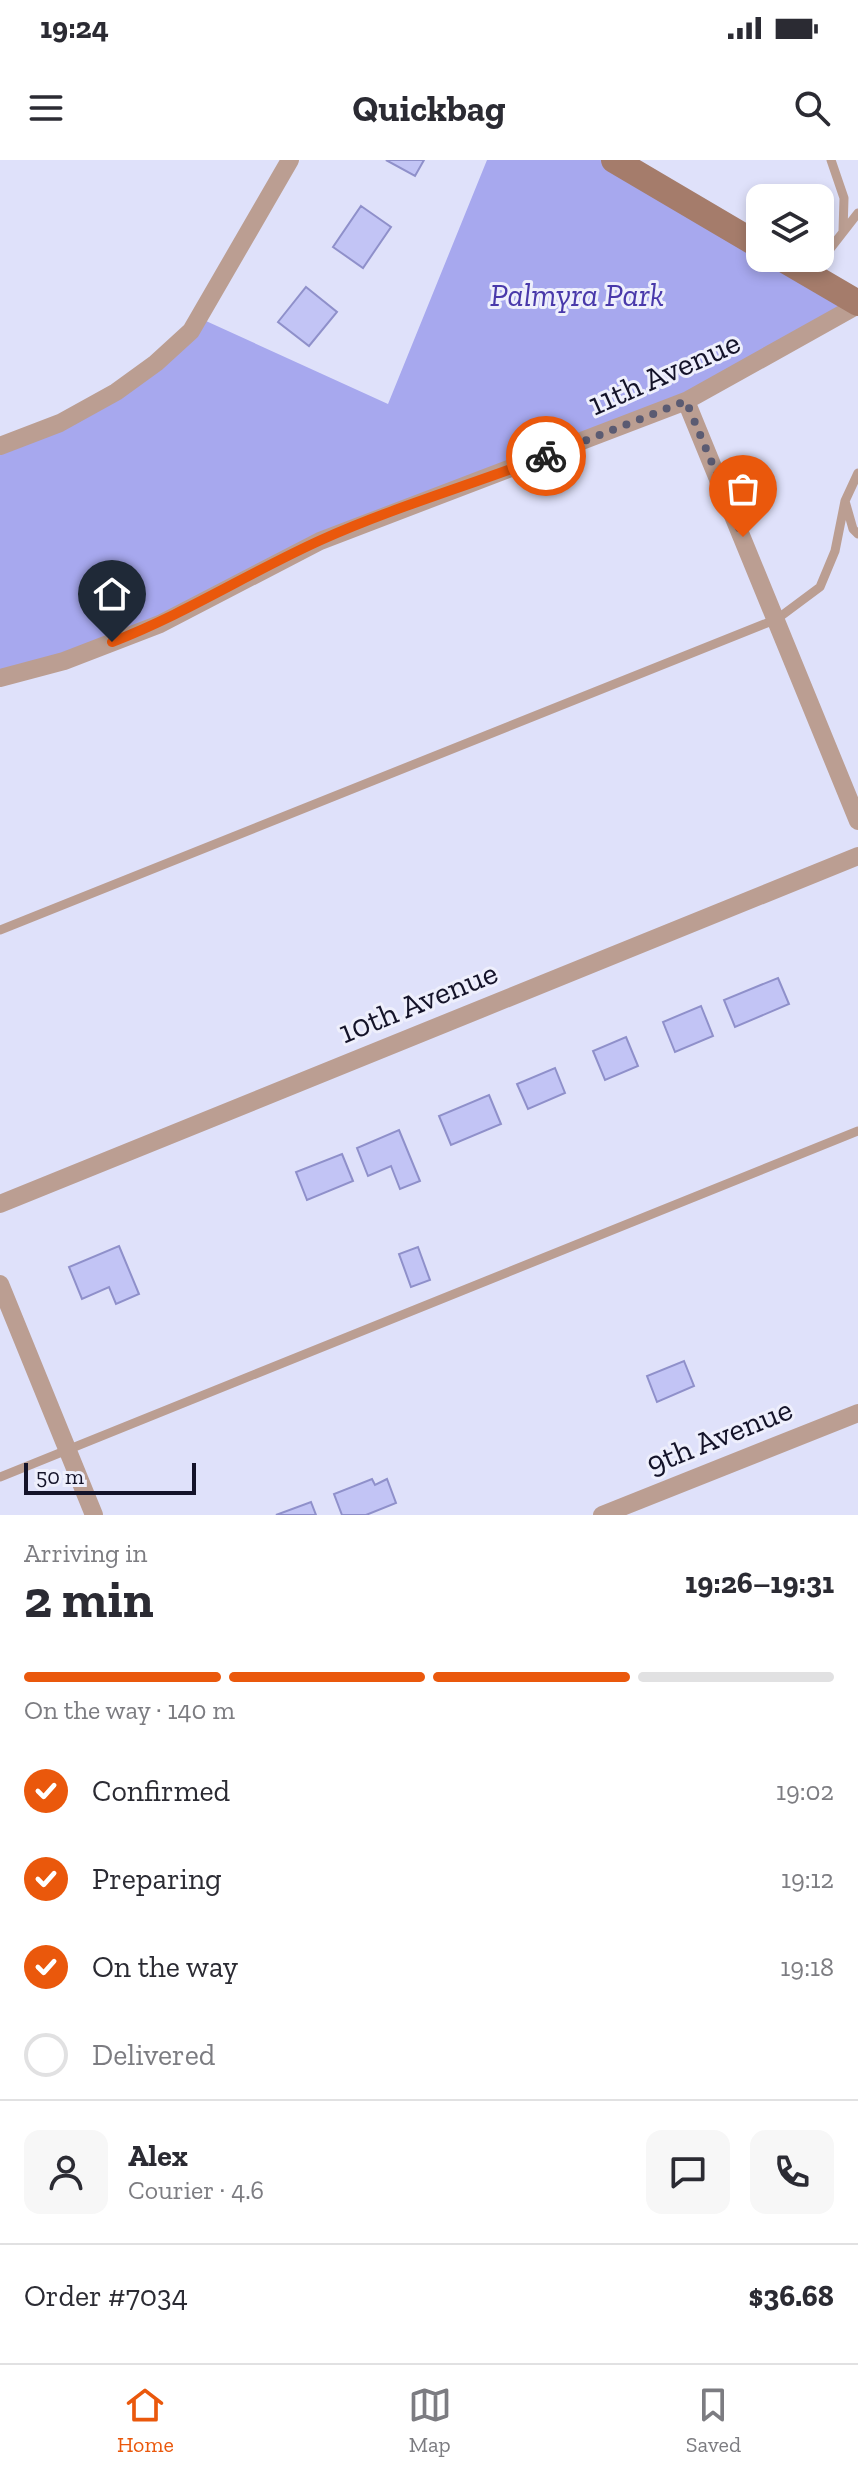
<!DOCTYPE html>
<meta charset="utf-8">
<style>
body{margin:0;font-family:"Zilla Slab",serif;background:#f7f7f7;color:#2b2b33;height:100vh;display:flex;flex-direction:column;font-size:30px;white-space:nowrap}
*{box-sizing:border-box;margin:0}
p{font-size:26px;color:#7c7c81}
.icon{flex:none;width:44px;height:44px;fill:none;stroke:currentColor;stroke-width:2;stroke-linecap:round;stroke-linejoin:round}
.map{position:relative;height:1355px;overflow:hidden}
.sheet{display:flex;flex-direction:column;background:#fff;flex:1}
.sheet>*{flex:none}
.fabs{position:absolute;left:746px;top:24px;display:grid;gap:16px}
.fabs a{display:grid;place-items:center;width:88px;height:88px;border-radius:16px;background:#fff;box-shadow:0 4px 12px #0003;font-size:40px}
.scale{position:absolute;left:24px;bottom:20px;width:172px;box-sizing:border-box;padding-left:8px;border:4px solid #141329;border-top:0;font-size:22px;line-height:28px;white-space:nowrap;color:#141329;-webkit-text-stroke:6px #eeeffc;paint-order:stroke}
.pin{position:absolute;display:grid;place-items:center;width:68px;height:68px;color:#fff;margin:-82px -34px;border-radius:50% 50% 50% 0;rotate:-45deg;box-shadow:0 0 8px #0007}
.pin .icon{rotate:45deg}
.courier{position:absolute;display:grid;place-items:center;width:80px;height:80px;margin:-40px;border:6px solid #ea580c;border-radius:50%;background:#fff;color:#222;box-shadow:0 2px 10px #0007}
.head em{font-style:normal;font-weight:800}
.head div{display:flex;flex-direction:column-reverse}
.head{display:flex;align-items:center;justify-content:space-between;height:136px;padding:0 24px}
h1{font-size:52px;font-weight:800;line-height:60px}
.bar{display:grid;grid-template-columns:repeat(4,1fr);gap:12px 8px;align-content:center;height:96px;padding:0 24px}
.bar i{height:10px;border-radius:6px;background:#e1e1e2}
.bar .selected{background:#ea580c}
.bar p{grid-column:span 4}
.line{display:flex;align-items:center;gap:20px;padding:0 24px;border-top:2px solid #e1e1e2}
.line div{flex:1}
.round{display:grid;place-items:center;flex:none;width:84px;height:84px;border-radius:16px;background:#f7f7f7}
ol{padding:0 24px;list-style:none}
li{display:flex;align-items:center;gap:24px;height:88px}
li p{margin-inline-start:auto}
li .icon{padding:8px;border-radius:50%;background:#ea580c;color:#fff;stroke-width:4}
li:last-child{color:#7c7c81}
li i{width:44px;height:44px;border:4px solid #e1e1e2;border-radius:50%}
.status{display:flex;justify-content:space-between;align-items:center;height:56px;padding:0 40px;background:#fff;direction:ltr}
.status svg{height:22px;fill:currentColor}
header{display:flex;justify-content:space-between;align-items:center;height:104px;padding:0 24px;background:#fff;font-size:36px;font-weight:800}
.dock{display:flex;justify-content:space-around;align-items:center;height:112px;border-top:2px solid #e1e1e2;background:#fff;font-size:22px;color:#7c7c81}
.dock a{display:grid;justify-items:center;gap:4px}
.dock .selected{color:#ea580c}
.map>svg:first-child{display:block}
.green{fill:#a7a8ee}
.building{fill:#c2c4f5;stroke:#8f90ca;stroke-width:2}
.lines{fill:none;stroke-linecap:round;stroke-linejoin:round}
.lane{stroke:#bb9e92;stroke-width:9}
.street{stroke:#bb9e92;stroke-width:18}
.secondary{stroke:#a57c6b;stroke-width:26}
.done{stroke:#5b5b72;stroke-width:8;stroke-dasharray:0 14.4}
.route{stroke:#ea580c;stroke-width:10}
.labels{text-anchor:middle;stroke-width:6;stroke-linejoin:round;paint-order:stroke}
.park-label{font-size:32px;font-style:italic;fill:#4939aa;stroke:#eeeffc}
.street-label{font-size:32px;fill:#141329;stroke:#eeeffc}
</style>
<div class="status"><b>19:24</b><svg viewBox="0 0 49 12"><path d="M0 12V9h3v3zM5 12V6h3v6zM10 12V3h3v9zM15 12V0h3v12zM26 1h20v11H26zM47 4h2v5h-2z"/></svg></div>
<header><svg class="icon" aria-label="menu" viewBox="0 0 24 24"><path d="M4 6h16M4 12h16M4 18h16"/></svg>Quickbag<svg class="icon" aria-label="search" viewBox="0 0 24 24"><circle cx="10" cy="10" r="6"/><path d="M15 15l6 6"/></svg></header>
<div class="map">
<svg width="858" height="1355" viewBox="0 0 858 1355">
<rect width="100%" height="100%" fill="#dfe1fa"/>
<path class="green" d="M 487,0 L 611,0 L 760,98 L 781,98 L 856,141 L 711,225 L 535,297 L 158,460 L 0,515 L 0,291 L 63,268 L 206,161 L 388,244 Z"/>
<path class="building" d="M 386,0 L 424,0 L 415,16 Z
M 361,46 L 391,67 L 363,108 L 333,87 Z
M 306,127 L 337,152 L 309,186 L 278,162 Z
M 778,818 L 789,844 L 735,867 L 724,840 Z
M 701,846 L 713,876 L 675,892 L 663,862 Z
M 626,877 L 638,906 L 605,920 L 593,891 Z
M 555,908 L 565,933 L 528,949 L 517,924 Z
M 489,935 L 501,964 L 451,985 L 439,956 Z
M 399,970 L 420,1021 L 400,1029 L 391,1006 L 368,1016 L 357,988 Z
M 342,994 L 353,1021 L 307,1040 L 296,1012 Z
M 119,1086 L 139,1134 L 116,1144 L 109,1127 L 82,1139 L 69,1107 Z
M 418,1087 L 430,1120 L 411,1127 L 399,1094 Z
M 684,1201 L 694,1226 L 657,1242 L 647,1216 Z
M 372,1319 L 375,1325 L 387,1319 L 396,1343 L 366,1355 L 342,1355 L 334,1334 Z
M 311,1342 L 316,1355 L 276,1355 Z"/>
<g class="lines">
<path class="lane" d="M 831,0 L 844,38 L 843,71
M 812,112 L 858,53
M 858,313 L 845,341 L 853,369 L 858,374
M 0,770 L 777,459 L 820,427 L 835,391 L 845,341
M 0,1317 L 858,971"/>
<path class="street" d="M 686,241 L 858,661
M 0,286 L 60,263 L 116,232 L 156,203 L 191,171 L 290,0
M 0,518 L 64,501 L 160,464 L 320,381 L 686,241 L 858,145
M 0,1044 L 858,696
M 0,1124 L 94,1355
M 602,1355 L 858,1253"/>
<path class="secondary" d="M 614,0 L 760,86
M 781,98 L 858,143"/>
</g>
<g class="lines">
<path class="done" d="M 546,296 L 686,241 L 743,377"/>
<path class="route" d="M 112,482 C 185,454 250,412 321,380 C 394,347 471,325 546,296"/>
</g>
<g class="labels">
<g class="park-label">
<text x="577" y="146">Palmyra Park</text>
</g>
<g class="street-label">
<text transform="translate(664 213) rotate(-24)" y="11">11th Avenue</text>
<text transform="translate(418 842) rotate(-22)" y="11">10th Avenue</text>
<text transform="translate(719 1276) rotate(-22)" y="11">9th Avenue</text>
</g>
</g>
</svg>
<div class="fabs">
<a><svg class="icon" aria-label="layers" viewBox="0 0 24 24"><path d="M12 4l9 5-9 5-9-5zM3 14l9 5 9-5"/></svg></a>
</div>
<div class="scale">50 m</div>
<div class="pin" style="left:743px;top:377px;background:#ea580c"><svg class="icon" aria-label="bag" viewBox="0 0 24 24"><path d="M5 8h14l-1 12H6zM9 8a3 3 0 0 1 6 0"/></svg></div>
<div class="pin" style="left:112px;top:482px;background:#1f2937"><svg class="icon" aria-label="home" viewBox="0 0 24 24"><path d="M3 11l9-7 9 7M6 9v11h12V9"/></svg></div>
<div class="courier" style="left:546px;top:296px"><svg class="icon" aria-label="bike" viewBox="0 0 24 24"><circle cx="6" cy="16" r="4"/><circle cx="18" cy="16" r="4"/><path d="M6 16l4-8h5l3 8M10 8l3 8H6M13 5h3"/></svg></div>
</div>
<section class="sheet">
<div class="head"><div><h1>2 min</h1><p>Arriving in</p></div><em>19:26–19:31</em></div>
<div class="bar"><i class="selected"></i><i class="selected"></i><i class="selected"></i><i></i><p>On the way · 140 m</p></div>
<ol>
<li><svg class="icon" aria-label="check" viewBox="0 0 24 24"><path d="M5 12l5 5 9-10"/></svg>Confirmed<p>19:02</p></li>
<li><svg class="icon" aria-label="check" viewBox="0 0 24 24"><path d="M5 12l5 5 9-10"/></svg>Preparing<p>19:12</p></li>
<li><svg class="icon" aria-label="check" viewBox="0 0 24 24"><path d="M5 12l5 5 9-10"/></svg>On the way<p>19:18</p></li>
<li><i></i>Delivered</li>
</ol>
<div class="line" style="height:144px"><a class="round"><svg class="icon" aria-label="person" viewBox="0 0 24 24"><circle cx="12" cy="8" r="4"/><path d="M4 21q1-7 8-7t8 7"/></svg></a><div><b>Alex</b><p>Courier · 4.6</p></div><a class="round"><svg class="icon" aria-label="chat" viewBox="0 0 24 24"><path d="M4 5h16v11H9l-5 4z"/></svg></a><a class="round"><svg class="icon" aria-label="phone" viewBox="0 0 24 24"><path d="M5 4h4l2 5-3 2q2 4 5 5l2-3 5 2v4C11 20 4 13 5 4z"/></svg></a></div>
<div class="line" style="height:104px"><div>Order #7034</div><b>$36.68</b></div>
</section>
<nav class="dock">
<a class="selected"><svg class="icon" aria-label="home" viewBox="0 0 24 24"><path d="M3 11l9-7 9 7M6 9v11h12V9"/></svg>Home</a>
<a><svg class="icon" aria-label="map" viewBox="0 0 24 24"><path d="M3 6l6-2 6 2 6-2v14l-6 2-6-2-6 2zM9 4v14M15 6v14"/></svg>Map</a>
<a><svg class="icon" aria-label="saved" viewBox="0 0 24 24"><path d="M7 4h10v16l-5-4-5 4z"/></svg>Saved</a>
</nav>
